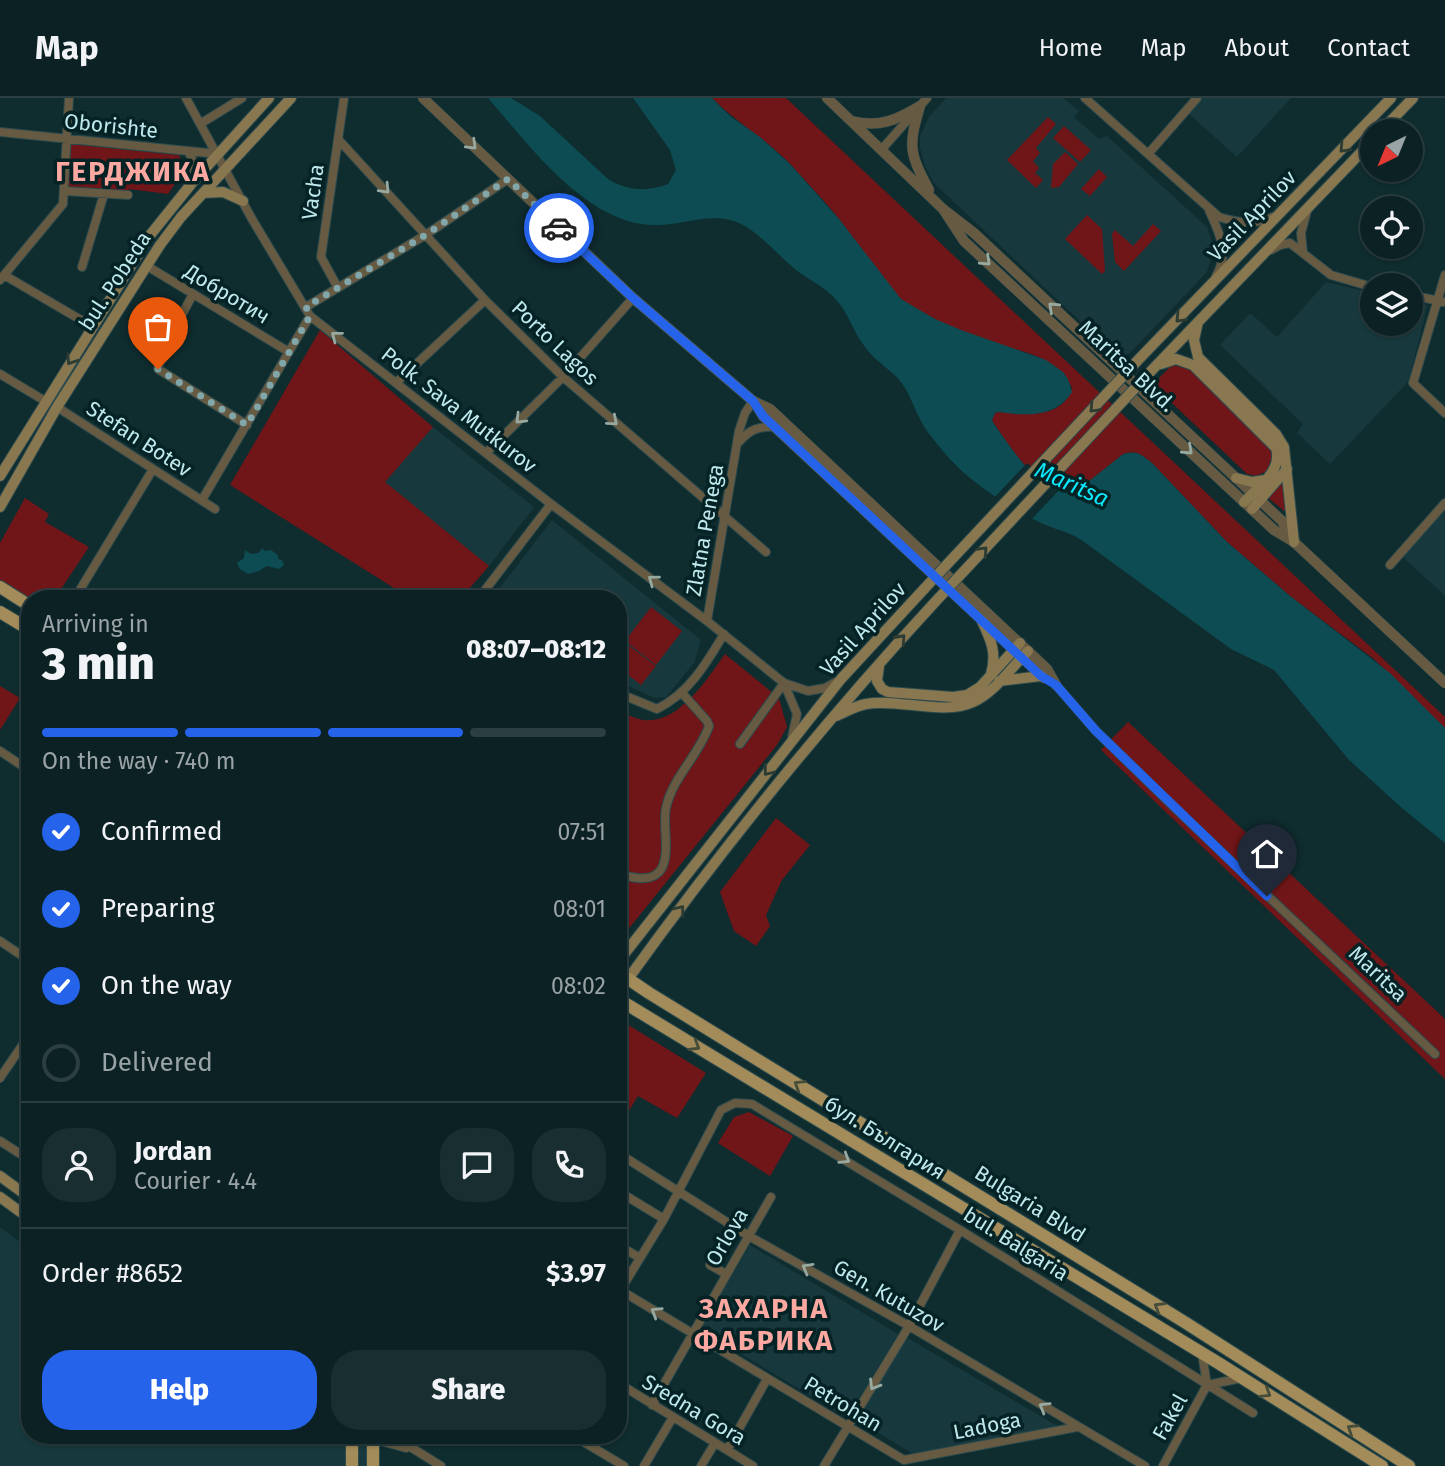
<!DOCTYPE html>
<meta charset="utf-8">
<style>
body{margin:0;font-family:"Fira Sans",sans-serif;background:#192e30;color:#f1f3f6;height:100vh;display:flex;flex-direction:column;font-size:26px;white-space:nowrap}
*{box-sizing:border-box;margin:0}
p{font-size:23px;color:#9aa3a6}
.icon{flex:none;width:38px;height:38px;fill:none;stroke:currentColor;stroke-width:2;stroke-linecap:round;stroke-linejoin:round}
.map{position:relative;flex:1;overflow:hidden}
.sheet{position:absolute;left:21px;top:492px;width:606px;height:854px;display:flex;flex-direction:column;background:#0b2123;border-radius:28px;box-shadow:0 2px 5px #0004,0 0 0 2px #2b3e41}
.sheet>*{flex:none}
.needle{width:46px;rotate:223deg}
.buttons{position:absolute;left:1360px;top:21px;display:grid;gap:14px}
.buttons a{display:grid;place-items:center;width:63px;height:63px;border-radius:50%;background:#0b2123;box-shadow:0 2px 5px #0004,0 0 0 2px #2b3e41;font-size:35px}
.pin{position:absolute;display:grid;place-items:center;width:60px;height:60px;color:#fff;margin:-72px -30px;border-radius:50% 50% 50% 0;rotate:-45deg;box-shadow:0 0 7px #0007}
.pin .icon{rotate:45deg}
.courier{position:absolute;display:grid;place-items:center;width:70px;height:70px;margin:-35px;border:5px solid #2563eb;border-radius:50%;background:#fff;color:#222;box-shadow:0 2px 9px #0007}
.headline em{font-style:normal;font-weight:800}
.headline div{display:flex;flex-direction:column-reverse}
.headline{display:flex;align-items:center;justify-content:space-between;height:119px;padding:0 21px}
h1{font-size:46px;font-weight:800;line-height:52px}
.bar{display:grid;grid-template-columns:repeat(4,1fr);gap:10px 7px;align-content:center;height:84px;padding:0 21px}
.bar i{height:9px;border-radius:5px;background:#2b3e41}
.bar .current{background:#2563eb}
.bar p{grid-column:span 4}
.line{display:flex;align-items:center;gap:18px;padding:0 21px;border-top:2px solid #2b3e41}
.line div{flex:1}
.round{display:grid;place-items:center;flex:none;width:74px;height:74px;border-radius:28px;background:#192e30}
ol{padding:0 21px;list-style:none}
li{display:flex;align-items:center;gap:21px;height:77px}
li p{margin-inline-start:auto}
li .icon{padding:7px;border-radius:50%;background:#2563eb;color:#fff;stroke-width:4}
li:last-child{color:#9aa3a6}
li i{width:38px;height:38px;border:4px solid #2b3e41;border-radius:50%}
.button{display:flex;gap:14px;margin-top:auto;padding:14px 21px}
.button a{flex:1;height:80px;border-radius:28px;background:#2563eb;color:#fff;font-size:28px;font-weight:800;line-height:80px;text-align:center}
.button a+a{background:#192e30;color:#f1f3f6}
header{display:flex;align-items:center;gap:42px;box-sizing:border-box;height:98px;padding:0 35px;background:#0b2123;border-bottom:2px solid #2b3e41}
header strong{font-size:33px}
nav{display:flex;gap:38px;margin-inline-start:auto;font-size:24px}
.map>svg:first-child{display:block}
.built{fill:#17393d}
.green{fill:#711618}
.water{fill:#0c4c52}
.pier{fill:#0f2c2f}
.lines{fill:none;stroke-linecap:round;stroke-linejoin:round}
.minor-casing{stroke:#2b4a4d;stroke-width:10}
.tertiary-casing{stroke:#2b4a4d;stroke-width:11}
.secondary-casing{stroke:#2b4a4d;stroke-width:12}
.primary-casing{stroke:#2b4a4d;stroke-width:14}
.minor{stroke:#665a42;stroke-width:8}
.tertiary{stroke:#665a42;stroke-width:10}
.secondary{stroke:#897750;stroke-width:10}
.primary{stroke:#a48c5a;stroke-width:12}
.secondary-bridge-casing{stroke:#2b4a4d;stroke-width:12;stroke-linecap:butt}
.secondary-bridge{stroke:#897750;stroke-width:10}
.oneway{stroke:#97a9a0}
.oneway2{stroke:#2d3c32}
.oneway3{stroke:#454c3a}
.done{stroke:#81a7aa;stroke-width:7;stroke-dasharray:0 12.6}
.route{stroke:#2563eb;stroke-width:9}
.labels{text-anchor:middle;stroke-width:7;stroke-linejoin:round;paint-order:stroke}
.street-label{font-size:21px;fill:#bfe9ed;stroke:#052225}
.water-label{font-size:23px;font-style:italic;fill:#0ce9fc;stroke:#052225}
.district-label{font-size:28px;font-weight:bold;letter-spacing:2px;fill:#fda9a1;stroke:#052225}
</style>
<header>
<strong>Map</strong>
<nav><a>Home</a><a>Map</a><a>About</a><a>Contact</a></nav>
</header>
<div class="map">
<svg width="1445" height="1368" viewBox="0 0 1445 1368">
<rect width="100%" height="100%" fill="#0f2c2f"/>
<path class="built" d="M 946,0 L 1063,0 L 1079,13 L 1074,19 L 1099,41 L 1107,38 L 1207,129 L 1214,150 L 1207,174 L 1132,253 L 1121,262 L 934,85 L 925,68 L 920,50 L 920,38 L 929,19 Z
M 1202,0 L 1291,0 L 1237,59 L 1188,15 Z
M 1326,184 L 1372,195 L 1372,226 L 1410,226 L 1411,203 L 1428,207 L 1408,284 L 1330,366 L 1297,335 L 1303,326 L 1220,247 L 1250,215 L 1277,239 Z
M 433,329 L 534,409 L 489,468 L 384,384 Z
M 1445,411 L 1445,498 L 1403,459 Z
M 552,422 L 701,542 L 694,565 L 666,599 L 654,600 L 618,583 L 618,500 L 492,500 Z
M 0,1129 L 30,1152 L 30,1337 L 349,1337 L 376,1351 L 377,1368 L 0,1368 Z
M 750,1147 L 898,1236 L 847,1320 L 700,1231 Z
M 906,1239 L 1059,1329 L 915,1357 L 857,1322 Z"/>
<path class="green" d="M 712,0 L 786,0 L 1445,619 L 1445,630 L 1374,561 L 1290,498 L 1227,444 L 1153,366 C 1143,357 1135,351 1122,357 L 1078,392 C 1044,405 1011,349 994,326 L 992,322 L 995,315 L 999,314 C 1025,317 1063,321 1072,290 C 1058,258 1021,254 992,244 C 965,235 938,224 914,210 C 882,192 862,149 839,121 C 825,103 808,86 793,69 C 769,43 737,25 712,0 Z
M 1048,19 L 1056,26 L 1036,50 L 1040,55 L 1033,63 L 1039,70 L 1035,75 L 1043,82 L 1036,90 L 1007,62 Z
M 1064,28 L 1091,52 L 1080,64 L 1053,40 Z
M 69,46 L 179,57 L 184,68 L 180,79 L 168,96 L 129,91 L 128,95 L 68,90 Z
M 1065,54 L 1078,66 L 1059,89 L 1051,90 L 1053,66 Z
M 1099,71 L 1107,79 L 1090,98 L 1081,91 Z
M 1087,117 L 1102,131 L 1105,173 L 1102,176 L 1065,141 Z
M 1153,126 L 1161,133 L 1124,173 L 1115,164 L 1112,136 L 1115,132 L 1133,148 Z
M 320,232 L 433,329 L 385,384 L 489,468 L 461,500 L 410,500 L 230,387 Z
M 1172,267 L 1189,271 L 1270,346 L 1273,356 L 1267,373 L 1256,378 L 1247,376 L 1155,289 L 1160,279 Z
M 1284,383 L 1288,416 L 1267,399 Z
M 25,400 L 49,416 L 45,424 L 89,449 L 55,500 L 30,500 L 30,502 L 0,484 L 0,445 Z
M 651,509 L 682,533 L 656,567 L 625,543 Z
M 624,544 L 656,568 L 641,587 L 618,569 L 618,553 Z
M 725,556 L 779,600 L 787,629 L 777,647 L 618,844 L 618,613 C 626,616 635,621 644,622 C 679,626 707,581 725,556 Z
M 0,588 L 20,600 L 0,632 Z
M 1128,624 L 1445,921 L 1445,981 L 1101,652 Z
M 776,720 L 810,747 L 782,782 L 766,817 L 770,828 L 756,848 L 734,833 L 720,794 Z
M 630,928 L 706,975 L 677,1020 L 638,998 L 618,1030 L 618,932 Z
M 749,1014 L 793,1038 L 770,1078 L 718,1045 L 734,1019 Z"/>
<path class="water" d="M 488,0 L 511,0 L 540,18 L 608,81 C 627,93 648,94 668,86 L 676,72 L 670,52 L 633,0 L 712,0 L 730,18 L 760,39 L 790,66 L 839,121 L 901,201 L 935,221 L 961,232 L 1046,262 L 1063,274 L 1068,281 L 1072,294 C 1055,320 1026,318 999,314 L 995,315 L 992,322 L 994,326 C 1011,349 1044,405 1078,392 L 1122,357 C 1136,351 1142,357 1153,366 L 1227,444 L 1290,498 L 1390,575 L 1445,630 L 1445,745 L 1403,711 L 1349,662 L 1274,572 L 1231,551 L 1080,441 C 1070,435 1061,433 1051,429 C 1022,418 994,399 970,380 C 954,367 939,349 927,333 C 918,320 913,304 905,290 C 896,274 876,265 865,249 C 854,235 849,217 838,204 C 827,190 809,182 796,172 C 779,158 766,142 748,130 C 716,109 685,129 651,127 C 585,124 528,46 488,0 Z
M 263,450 L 264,453 L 271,452 L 278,457 L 278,461 L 282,462 L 284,467 L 279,471 L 267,468 L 259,473 L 248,476 L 240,471 L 237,465 L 244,460 L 245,452 L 251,456 L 258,455 Z"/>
<path class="pier" d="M 1027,365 L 1053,387 L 1061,390 L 1030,423 L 993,401 Z"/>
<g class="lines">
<g class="minor-casing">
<path id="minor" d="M 186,0 L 252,121 L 310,218 L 551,406 L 707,523 L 784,585 L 808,593 L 825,590 L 836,584
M 1085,0 L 1219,119 C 1238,125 1254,127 1273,119
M 200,26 L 242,0
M 0,34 L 218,56
M 338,41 L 485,202 L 563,279 L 766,454
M 882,51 L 927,0
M 188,53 L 195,67 L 192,84
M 1148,56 L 1197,0
M 65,93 L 128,97
M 1209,112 C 1219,134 1230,155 1216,178
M 1271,152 L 1280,147 L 1290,145 L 1331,177 L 1372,189
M 1303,155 L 1301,135 L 1307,113
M 147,168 L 289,254
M 82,169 L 104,96
M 4,177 L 93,229
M 1445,177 L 1413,285 L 1445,315
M 0,182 L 63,106 L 69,0
M 338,190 L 321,159 L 344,0
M 193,196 L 162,254 L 158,271 L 247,327
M 1410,197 L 1445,204
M 306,209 L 427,136 L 508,81
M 0,276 L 45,303
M 396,285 L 485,202
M 57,309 L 215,411
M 739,344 C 750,331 759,328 776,329
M 486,355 L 563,279 L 633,200
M 202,402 L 310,218
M 1390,467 L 1445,405
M 75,500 L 153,371
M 479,500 L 551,406
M 707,523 L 739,333 L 745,315 L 753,303
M 784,585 L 797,616 L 792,639
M 1056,587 L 1096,633 L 1178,713 L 1435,956
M 618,595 L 657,611 C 689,595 706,566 724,536
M 740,646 L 784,585
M 0,653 L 30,673
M 618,776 C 631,779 648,785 659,774 C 672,759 662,728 666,710 C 672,680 699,657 709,628 L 707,623 L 682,595
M 0,843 L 30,863
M 0,980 L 30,936
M 0,1043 L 30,1062
M 618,1055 L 747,1137 L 909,1228 L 1145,1368
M 618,1093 L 664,1121
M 618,1147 L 640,1160
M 710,1167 L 726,1176
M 620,1192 L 904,1362 L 1077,1329
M 618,1196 L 664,1121 L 721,1012 L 735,1005 L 752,1006 L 960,1132 L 1253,1315
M 1202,1255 L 1207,1287
M 618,1285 L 753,1368
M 1207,1287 L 1242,1280
M 652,1307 L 771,1099
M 391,1337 L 441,1368
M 572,1337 L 624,1368
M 373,1341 L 406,1350
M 587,1346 L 592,1337
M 727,1352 L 767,1281
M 644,1368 L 673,1319
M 701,1368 L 715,1345
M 824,1368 L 909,1228 L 960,1132
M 1163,1368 L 1207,1287"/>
</g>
<g class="tertiary-casing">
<path id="tertiary" d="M 423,0 L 633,200 L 753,303 L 770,311 L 1047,571 L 1056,587
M 827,0 L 943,111 L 974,135 L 1282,423 L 1294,444
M 920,8 C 908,49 909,54 929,92
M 852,23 C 879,30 897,22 920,8
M 943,111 L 964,143 L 1274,432 L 1294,444 L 1445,585
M 754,303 L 763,318 L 1044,580"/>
</g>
<g class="secondary-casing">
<path id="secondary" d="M 1381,33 L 1413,0
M 203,95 L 223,94 L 243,103
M 1198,224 L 1194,242 L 1198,259 L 1276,336 L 1284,349 L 1294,444
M 1140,260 L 1391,0
M 1161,266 L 1176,261 L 1193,267 L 1276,350 C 1283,373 1258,389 1244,404
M 1152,272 L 1372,43
M 0,378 L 151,136 L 192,85 L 269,0
M 1236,380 L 1252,384 L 1265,382
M 0,409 L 57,309 L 160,147 L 181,119 L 291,0
M 1252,411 L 1287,371
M 982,523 C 991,542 997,555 991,576
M 879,568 L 877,583 L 882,591 L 888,594 L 953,599 L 967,597 L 980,589 L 1020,545
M 999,583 L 1041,578
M 836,618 C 846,614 855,608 866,606 C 898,600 943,618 973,604 C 995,594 1011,570 1028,553
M 618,864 L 841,581 L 924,491
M 628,881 C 723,749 826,622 936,503
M 0,1078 L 30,1100
M 0,1099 L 30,1121
M 360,1337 L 373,1341"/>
</g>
<g class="primary-casing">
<path id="primary" d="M 0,489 L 30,508
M 0,514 L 30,532
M 618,874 L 649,895 L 1186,1225 L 1409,1368
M 618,901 L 1220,1266 L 1382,1368
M 352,1337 L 352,1368
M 373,1368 L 373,1337"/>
</g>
<use href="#minor" class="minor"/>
<use href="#tertiary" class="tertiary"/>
<use href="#secondary" class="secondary"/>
<use href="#primary" class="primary"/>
<g class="secondary-bridge-casing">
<path id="secondary-bridge" d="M 924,491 L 1140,260
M 936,503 L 1152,272"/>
</g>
<use href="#secondary-bridge" class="secondary-bridge"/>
</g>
<defs><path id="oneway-chevron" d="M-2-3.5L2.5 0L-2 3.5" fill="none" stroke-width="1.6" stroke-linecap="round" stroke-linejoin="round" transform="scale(1.75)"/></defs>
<g class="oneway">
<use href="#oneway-chevron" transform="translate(472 47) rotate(44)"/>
<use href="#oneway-chevron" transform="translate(385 91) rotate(47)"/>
<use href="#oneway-chevron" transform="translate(986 163) rotate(43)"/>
<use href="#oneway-chevron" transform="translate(1053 209) rotate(-137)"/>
<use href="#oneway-chevron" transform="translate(336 238) rotate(-142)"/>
<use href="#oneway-chevron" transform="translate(520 321) rotate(135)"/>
<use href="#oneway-chevron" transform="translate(613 323) rotate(41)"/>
<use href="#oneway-chevron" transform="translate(1188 352) rotate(43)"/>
<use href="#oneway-chevron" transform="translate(653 482) rotate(-143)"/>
<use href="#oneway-chevron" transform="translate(845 1061) rotate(32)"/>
<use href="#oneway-chevron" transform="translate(807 1170) rotate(-150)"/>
<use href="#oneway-chevron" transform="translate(656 1214) rotate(-148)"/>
<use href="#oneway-chevron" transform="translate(874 1287) rotate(121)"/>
<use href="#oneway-chevron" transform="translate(1044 1309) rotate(-149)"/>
</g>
<g class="oneway2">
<use href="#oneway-chevron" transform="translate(1344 50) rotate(133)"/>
<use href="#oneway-chevron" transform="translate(1180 220) rotate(134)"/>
<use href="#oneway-chevron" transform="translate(71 262) rotate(123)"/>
<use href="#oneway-chevron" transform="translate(1094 310) rotate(133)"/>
<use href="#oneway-chevron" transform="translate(983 453) rotate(-47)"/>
<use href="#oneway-chevron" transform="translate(901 541) rotate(-48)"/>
<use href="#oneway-chevron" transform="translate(768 673) rotate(128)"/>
<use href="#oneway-chevron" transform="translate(680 812) rotate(-52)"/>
</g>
<g class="oneway3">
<use href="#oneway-chevron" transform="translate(695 948) rotate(31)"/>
<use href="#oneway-chevron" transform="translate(799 987) rotate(-148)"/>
<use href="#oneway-chevron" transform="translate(1159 1209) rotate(-149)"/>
<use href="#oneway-chevron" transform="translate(1266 1295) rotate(32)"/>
<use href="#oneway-chevron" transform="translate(1352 1331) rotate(-147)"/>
</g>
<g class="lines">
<path class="done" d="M 158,271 L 247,327 L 310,218 L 306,209 L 427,136 L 508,81 L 559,130"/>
<path class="route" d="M 559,130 L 633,200 L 753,303 L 763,318 L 1041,578 L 1056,587 L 1096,633 L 1267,798"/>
</g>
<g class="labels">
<g class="street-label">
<text transform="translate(111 28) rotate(6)" y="7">Oborishte</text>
<text transform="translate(313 94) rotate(-82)" y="7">Vacha</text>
<text transform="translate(1252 118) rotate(-46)" y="7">Vasil Aprilov</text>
<text transform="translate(115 183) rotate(-57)" y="7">bul. Pobeda</text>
<text transform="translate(227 196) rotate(31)" y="7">Добротич</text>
<text transform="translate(555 245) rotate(44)" y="7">Porto Lagos</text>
<text transform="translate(1127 268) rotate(43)" y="7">Maritsa Blvd.</text>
<text transform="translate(459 312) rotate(38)" y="7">Polk. Sava Mutkurov</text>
<text transform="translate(139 341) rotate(33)" y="7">Stefan Botev</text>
<text transform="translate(705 432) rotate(-80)" y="7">Zlatna Penega</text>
<text transform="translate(863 531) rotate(-48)" y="7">Vasil Aprilov</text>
<text transform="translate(1378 876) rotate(43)" y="7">Maritsa</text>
<text transform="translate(885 1040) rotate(32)" y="7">бул. България</text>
<text transform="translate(1030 1106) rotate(32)" y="7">Bulgaria Blvd</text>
<text transform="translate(727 1139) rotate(-60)" y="7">Orlova</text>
<text transform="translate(1016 1146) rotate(32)" y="7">bul. Balgaria</text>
<text transform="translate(889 1198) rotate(30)" y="7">Gen. Kutuzov</text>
<text transform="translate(843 1306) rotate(31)" y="7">Petrohan</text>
<text transform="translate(694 1312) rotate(31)" y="7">Sredna Gora</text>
<text transform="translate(1170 1319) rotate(-61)" y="7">Fakel</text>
<text transform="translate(987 1328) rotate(-11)" y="7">Ladoga</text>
</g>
<g class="water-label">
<text transform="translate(1072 386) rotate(24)" y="8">Maritsa</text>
</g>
<g class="district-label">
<text x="133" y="83">ГЕРДЖИКА</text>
<text x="764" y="1220">ЗАХАРНА<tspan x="764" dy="32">ФАБРИКА</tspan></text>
</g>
</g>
</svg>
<div class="buttons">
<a><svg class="needle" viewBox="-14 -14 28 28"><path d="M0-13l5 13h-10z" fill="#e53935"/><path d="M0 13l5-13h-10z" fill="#9aa3a6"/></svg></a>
<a><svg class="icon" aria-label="locate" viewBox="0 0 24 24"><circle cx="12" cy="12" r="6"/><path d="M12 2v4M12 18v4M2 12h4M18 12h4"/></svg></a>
<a><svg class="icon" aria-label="layers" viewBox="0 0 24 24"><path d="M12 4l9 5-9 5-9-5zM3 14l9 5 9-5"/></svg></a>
</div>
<div class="pin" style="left:158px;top:271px;background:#ea580c"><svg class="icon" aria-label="bag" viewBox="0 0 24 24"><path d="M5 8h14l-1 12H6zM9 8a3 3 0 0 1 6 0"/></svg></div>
<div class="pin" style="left:1267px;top:798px;background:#1f2937"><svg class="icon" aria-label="home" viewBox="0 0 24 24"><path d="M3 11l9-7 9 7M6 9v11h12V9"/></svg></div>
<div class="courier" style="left:559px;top:130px"><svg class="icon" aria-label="car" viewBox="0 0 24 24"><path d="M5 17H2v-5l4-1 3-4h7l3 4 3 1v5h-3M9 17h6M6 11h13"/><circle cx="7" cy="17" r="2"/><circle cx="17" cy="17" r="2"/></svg></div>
<section class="sheet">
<div class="headline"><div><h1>3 min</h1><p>Arriving in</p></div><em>08:07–08:12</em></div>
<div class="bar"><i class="current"></i><i class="current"></i><i class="current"></i><i></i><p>On the way · 740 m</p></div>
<ol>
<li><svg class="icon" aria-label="check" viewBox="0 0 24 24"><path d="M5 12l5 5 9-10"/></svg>Confirmed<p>07:51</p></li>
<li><svg class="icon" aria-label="check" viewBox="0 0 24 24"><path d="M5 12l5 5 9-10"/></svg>Preparing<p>08:01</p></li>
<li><svg class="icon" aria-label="check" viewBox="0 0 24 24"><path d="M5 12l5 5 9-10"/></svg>On the way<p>08:02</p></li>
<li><i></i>Delivered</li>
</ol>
<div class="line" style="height:126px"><a class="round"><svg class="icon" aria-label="person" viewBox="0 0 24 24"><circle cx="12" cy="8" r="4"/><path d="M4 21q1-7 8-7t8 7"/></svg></a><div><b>Jordan</b><p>Courier · 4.4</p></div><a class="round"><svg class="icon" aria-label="chat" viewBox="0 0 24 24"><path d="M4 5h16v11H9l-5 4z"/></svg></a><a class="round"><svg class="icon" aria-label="phone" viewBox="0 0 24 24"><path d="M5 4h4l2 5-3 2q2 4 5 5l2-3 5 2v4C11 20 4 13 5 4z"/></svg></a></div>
<div class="line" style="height:91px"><div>Order #8652</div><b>$3.97</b></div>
<div class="button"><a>Help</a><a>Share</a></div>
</section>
</div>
